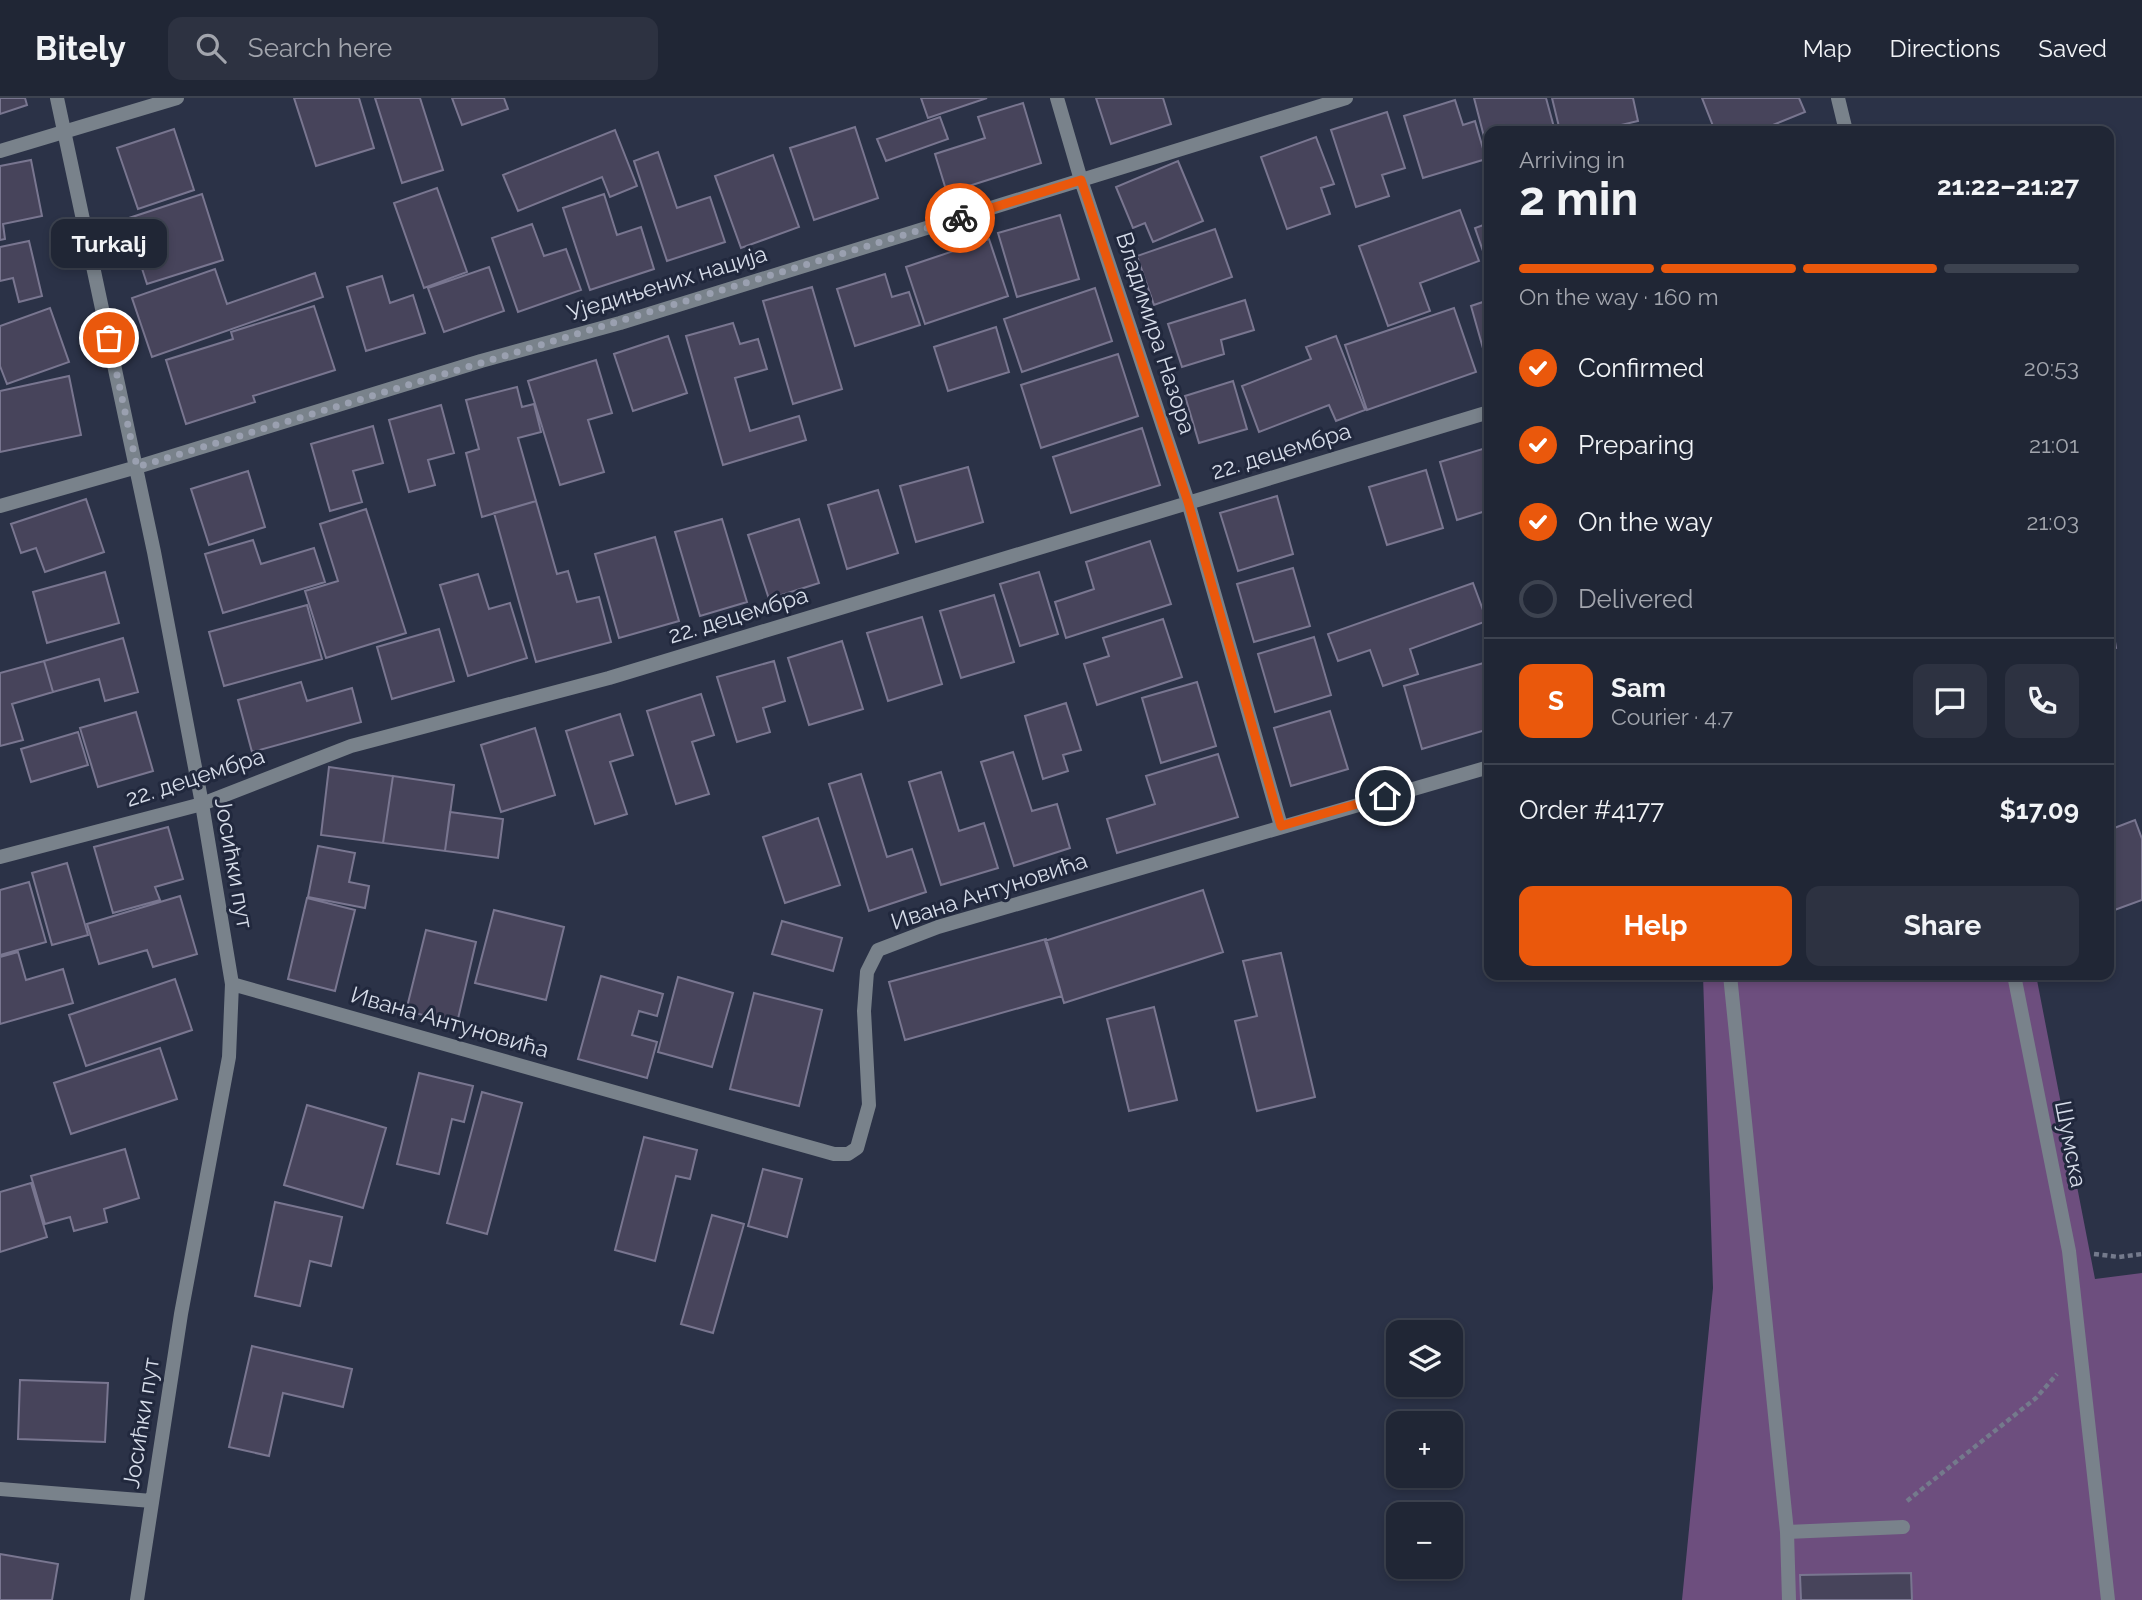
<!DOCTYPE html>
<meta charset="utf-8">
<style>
body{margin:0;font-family:Raleway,sans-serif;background:#2d3241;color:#f1f3f6;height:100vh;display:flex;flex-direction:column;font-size:26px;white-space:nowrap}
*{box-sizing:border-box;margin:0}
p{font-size:23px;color:#a2a5ad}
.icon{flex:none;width:38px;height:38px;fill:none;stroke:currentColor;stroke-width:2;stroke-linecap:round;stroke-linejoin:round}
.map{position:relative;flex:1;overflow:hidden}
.panel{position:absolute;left:1484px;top:28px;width:630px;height:854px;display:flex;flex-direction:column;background:#202635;border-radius:14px;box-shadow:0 4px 10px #0003,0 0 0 2px #3d4350}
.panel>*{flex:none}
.fabs{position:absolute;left:1386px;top:1222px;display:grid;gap:14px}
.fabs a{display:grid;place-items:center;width:77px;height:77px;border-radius:14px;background:#202635;box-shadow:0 4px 10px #0003,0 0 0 2px #3d4350;font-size:35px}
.pin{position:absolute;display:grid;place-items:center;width:60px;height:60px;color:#fff;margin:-30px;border:4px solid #fff;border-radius:50%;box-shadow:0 2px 7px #0007}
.courier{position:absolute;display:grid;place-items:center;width:70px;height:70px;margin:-35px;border:5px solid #ea580c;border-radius:50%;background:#fff;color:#222;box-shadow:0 2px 9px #0007}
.bubble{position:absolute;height:49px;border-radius:14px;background:#202635;box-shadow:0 4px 10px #0003,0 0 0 2px #3d4350;font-size:23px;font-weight:700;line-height:49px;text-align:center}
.headline em{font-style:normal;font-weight:700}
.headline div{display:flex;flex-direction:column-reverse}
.headline{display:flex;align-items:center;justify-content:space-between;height:119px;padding:0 35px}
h1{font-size:46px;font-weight:700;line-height:52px}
.bar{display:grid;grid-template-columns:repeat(4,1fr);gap:10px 7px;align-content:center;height:84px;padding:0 35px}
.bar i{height:9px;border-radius:5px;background:#3d4350}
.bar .selected{background:#ea580c}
.bar p{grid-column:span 4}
.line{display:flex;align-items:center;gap:18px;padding:0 35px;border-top:2px solid #3d4350}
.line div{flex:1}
.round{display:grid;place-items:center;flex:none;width:74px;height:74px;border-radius:14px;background:#2d3241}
ol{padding:0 35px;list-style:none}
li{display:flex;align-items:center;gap:21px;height:77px}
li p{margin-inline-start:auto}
li .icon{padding:7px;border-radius:50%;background:#ea580c;color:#fff;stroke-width:4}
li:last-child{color:#a2a5ad}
li i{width:38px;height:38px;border:4px solid #3d4350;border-radius:50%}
.action{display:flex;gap:14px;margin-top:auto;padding:14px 35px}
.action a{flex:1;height:80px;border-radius:14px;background:#ea580c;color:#fff;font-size:28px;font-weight:700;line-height:80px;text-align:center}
.action a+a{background:#2d3241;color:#f1f3f6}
header{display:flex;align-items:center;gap:42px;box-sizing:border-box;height:98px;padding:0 35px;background:#202635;border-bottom:2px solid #3d4350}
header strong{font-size:33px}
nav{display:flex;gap:38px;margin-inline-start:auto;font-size:24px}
.search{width:490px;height:63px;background:#2d3241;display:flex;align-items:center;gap:18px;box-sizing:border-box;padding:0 24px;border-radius:14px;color:#a2a5ad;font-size:26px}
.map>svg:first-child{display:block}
.green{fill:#6d4e7e}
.building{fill:#47445b;stroke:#797690;stroke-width:2}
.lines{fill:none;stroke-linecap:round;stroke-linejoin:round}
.path{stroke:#747a8c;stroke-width:4.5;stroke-dasharray:5 3.5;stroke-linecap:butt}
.lane{stroke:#79828b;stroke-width:14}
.street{stroke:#79828b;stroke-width:14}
.done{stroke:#9aa0b0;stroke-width:7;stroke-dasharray:0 12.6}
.route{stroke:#ea580c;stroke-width:9}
.labels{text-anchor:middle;stroke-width:6;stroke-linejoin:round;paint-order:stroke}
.street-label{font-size:23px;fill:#d6dce9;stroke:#21283d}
</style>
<header>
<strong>Bitely</strong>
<div class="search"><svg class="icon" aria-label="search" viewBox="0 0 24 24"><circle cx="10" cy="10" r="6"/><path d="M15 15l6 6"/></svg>Search here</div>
<nav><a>Map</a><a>Directions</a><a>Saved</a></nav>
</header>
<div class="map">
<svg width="2142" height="1502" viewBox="0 0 2142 1502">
<rect width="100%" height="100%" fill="#2b3247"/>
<path class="green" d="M 1703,877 L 2036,877 L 2095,1181 L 2142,1175 L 2142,1502 L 1682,1502 L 1713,1190 Z"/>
<path class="building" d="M 0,0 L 25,0 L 27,7 L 0,16 Z
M 294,0 L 359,0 L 374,50 L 316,68 Z
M 375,0 L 420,0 L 443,72 L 402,85 Z
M 452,0 L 504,0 L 508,11 L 462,27 Z
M 921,0 L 987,0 L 928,20 Z
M 1096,0 L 1163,0 L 1171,26 L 1111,46 Z
M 1474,0 L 1546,0 L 1555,33 L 1489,33 L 1489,58 Z
M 1552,0 L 1633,0 L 1638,23 L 1596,33 L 1560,33 Z
M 1702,0 L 1799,0 L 1805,14 L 1758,33 L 1715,33 Z
M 1455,2 L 1463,27 L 1475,23 L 1486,61 L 1423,80 L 1404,18 Z
M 1023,5 L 1041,65 L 947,95 L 935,56 L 985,40 L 978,19 Z
M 1387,14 L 1405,70 L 1382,77 L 1389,98 L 1356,109 L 1331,32 Z
M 940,19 L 948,41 L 886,63 L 877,41 Z
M 855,29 L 878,100 L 814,122 L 790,50 Z
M 174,31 L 194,92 L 138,111 L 117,50 Z
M 615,32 L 637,88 L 610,99 L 602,79 L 518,113 L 503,77 Z
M 1316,39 L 1334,86 L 1321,90 L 1330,116 L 1287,131 L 1261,59 Z
M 658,54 L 677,110 L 710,99 L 725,144 L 667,163 L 634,63 Z
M 773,57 L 799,129 L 741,150 L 715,78 Z
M 31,62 L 42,118 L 3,126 L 5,141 L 0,142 L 0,68 Z
M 1178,63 L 1203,123 L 1153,144 L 1145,125 L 1133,130 L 1116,89 Z
M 437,90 L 467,174 L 424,190 L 394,105 Z
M 202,96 L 223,162 L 147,186 L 126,121 Z
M 604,96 L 617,137 L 641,129 L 654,171 L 590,192 L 563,110 Z
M 1460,112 L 1479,163 L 1420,185 L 1430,213 L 1388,228 L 1359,148 Z
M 1060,117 L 1079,181 L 1017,199 L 998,135 Z
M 1489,125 L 1489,154 L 1484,156 L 1475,130 Z
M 532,126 L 544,158 L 566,151 L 581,192 L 518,214 L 492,140 Z
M 1215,131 L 1232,179 L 1154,207 L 1137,158 Z
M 989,141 L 1008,198 L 925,226 L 906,169 Z
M 29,143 L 42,198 L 19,204 L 13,180 L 0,183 L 0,149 Z
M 489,169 L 504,213 L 444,234 L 428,190 Z
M 215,171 L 227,206 L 315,175 L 323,199 L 152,259 L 132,200 Z
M 885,176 L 892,199 L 909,194 L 920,227 L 855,248 L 837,191 Z
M 382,178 L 390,205 L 413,197 L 425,235 L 366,253 L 347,189 Z
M 812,189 L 842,291 L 793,306 L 763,203 Z
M 1095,190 L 1112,243 L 1022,274 L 1004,221 Z
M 1245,202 L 1254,232 L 1221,242 L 1224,256 L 1182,269 L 1168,226 Z
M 1489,202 L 1489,268 L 1488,268 L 1471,208 Z
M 314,208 L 335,272 L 253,298 L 255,304 L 186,326 L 166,262 L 233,241 L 231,234 Z
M 50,210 L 69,264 L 7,286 L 0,268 L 0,228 Z
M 1454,210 L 1476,274 L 1367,312 L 1345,247 Z
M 733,225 L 740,246 L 758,241 L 767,271 L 735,280 L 750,333 L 799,318 L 806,342 L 723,367 L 686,238 Z
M 996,229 L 1009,274 L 948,293 L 934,249 Z
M 668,238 L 687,295 L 633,313 L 614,256 Z
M 1336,238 L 1365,312 L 1336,323 L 1329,307 L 1259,334 L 1242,288 L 1311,261 L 1306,249 Z
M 1118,256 L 1138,318 L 1041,350 L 1021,287 Z
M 596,262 L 612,315 L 588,322 L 604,374 L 560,387 L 528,283 Z
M 69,278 L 81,337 L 0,354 L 0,293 Z
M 1233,283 L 1247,331 L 1199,345 L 1185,298 Z
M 517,289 L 522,309 L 534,306 L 541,334 L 518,340 L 536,403 L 482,419 L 466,355 L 479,351 L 466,302 Z
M 441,307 L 454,355 L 428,362 L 435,387 L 409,394 L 389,322 Z
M 373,328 L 383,365 L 353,373 L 362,404 L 330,413 L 311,346 Z
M 1142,330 L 1160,387 L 1071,415 L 1053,359 Z
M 1489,349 L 1489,412 L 1457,422 L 1440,364 Z
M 968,369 L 983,424 L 916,444 L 900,388 Z
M 1426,372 L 1443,430 L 1387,447 L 1369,389 Z
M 248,373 L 265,429 L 209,447 L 191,391 Z
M 878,392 L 898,455 L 847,471 L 828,407 Z
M 1277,398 L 1293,456 L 1238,473 L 1220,415 Z
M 86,401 L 104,454 L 45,474 L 36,450 L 21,455 L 11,426 Z
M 536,403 L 557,476 L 568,473 L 577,504 L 599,499 L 611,544 L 536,564 L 494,415 Z
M 366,411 L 406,535 L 326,560 L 305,493 L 338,483 L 320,426 Z
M 722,421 L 747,504 L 700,518 L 675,434 Z
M 799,421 L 819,485 L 769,501 L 748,437 Z
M 655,439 L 679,523 L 619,540 L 595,456 Z
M 253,442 L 261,466 L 314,450 L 325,484 L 223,515 L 205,456 Z
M 1150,443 L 1171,506 L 1066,540 L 1055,504 L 1094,491 L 1086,464 Z
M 1293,470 L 1310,528 L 1254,544 L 1237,486 Z
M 105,474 L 119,525 L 47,545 L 33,494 Z
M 1039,474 L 1058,536 L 1020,548 L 1000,486 Z
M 478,476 L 489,511 L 510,505 L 527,560 L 468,578 L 440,487 Z
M 1473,485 L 1487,523 L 1410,551 L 1418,576 L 1383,588 L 1370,552 L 1338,563 L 1328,536 Z
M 994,497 L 1014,564 L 961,580 L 940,513 Z
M 2109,506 L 2116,550 L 2109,551 Z
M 307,507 L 322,561 L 224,588 L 209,534 Z
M 922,519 L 942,586 L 888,603 L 867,535 Z
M 1163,521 L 1182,579 L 1097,607 L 1084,566 L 1109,558 L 1103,540 Z
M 439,531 L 454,583 L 392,601 L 377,549 Z
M 1314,539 L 1331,597 L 1275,614 L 1258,556 Z
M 123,540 L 138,594 L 105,603 L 99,581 L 53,594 L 44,563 Z
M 842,543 L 863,611 L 809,627 L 788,560 Z
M 44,563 L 53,594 L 12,606 L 23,642 L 0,648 L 0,575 Z
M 774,563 L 785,603 L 763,610 L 770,634 L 737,644 L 717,579 Z
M 1487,564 L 1489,571 L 1489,631 L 1422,651 L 1404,588 Z
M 301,584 L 307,603 L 352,590 L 361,624 L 252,654 L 238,602 Z
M 1197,584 L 1216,648 L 1161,665 L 1142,600 Z
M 701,596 L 714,637 L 692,644 L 709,696 L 676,706 L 647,613 Z
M 1066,605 L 1081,652 L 1063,657 L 1068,673 L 1043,681 L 1025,618 Z
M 1330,613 L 1348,671 L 1291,688 L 1274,630 Z
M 136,614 L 153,673 L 98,689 L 80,630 Z
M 620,616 L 633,657 L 610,664 L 627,716 L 595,726 L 566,633 Z
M 535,630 L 555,697 L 501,714 L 481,647 Z
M 78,634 L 88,667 L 31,684 L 21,651 Z
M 1013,654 L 1032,713 L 1057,706 L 1070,750 L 1014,768 L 981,664 Z
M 1218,656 L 1238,719 L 1117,755 L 1107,721 L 1155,706 L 1146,678 Z
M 329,669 L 393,678 L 383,745 L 321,737 Z
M 941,674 L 959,733 L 984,725 L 998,770 L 941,787 L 909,684 Z
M 861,676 L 887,759 L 912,751 L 926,794 L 869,813 L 829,686 Z
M 393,678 L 454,687 L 445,753 L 383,745 Z
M 450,714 L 503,721 L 498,760 L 445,753 Z
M 818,720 L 840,787 L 785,805 L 763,739 Z
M 2135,722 L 2142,741 L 2142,802 L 2109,814 L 2109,732 Z
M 168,729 L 183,781 L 155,789 L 160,802 L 113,815 L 94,749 Z
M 318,748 L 355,755 L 349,784 L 369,788 L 365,810 L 308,799 Z
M 67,765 L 88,837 L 52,847 L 32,775 Z
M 29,784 L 46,844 L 0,857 L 0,792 Z
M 1203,792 L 1223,854 L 1064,905 L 1045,843 Z
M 180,798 L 197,856 L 153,869 L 147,852 L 99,866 L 87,826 Z
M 307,800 L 355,812 L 335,893 L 288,881 Z
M 494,812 L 564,829 L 546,902 L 475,885 Z
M 782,823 L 842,840 L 833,873 L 772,856 Z
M 426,832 L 476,844 L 457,925 L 406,913 Z
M 1046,841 L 1062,898 L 905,942 L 889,884 Z
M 18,854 L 26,882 L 63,871 L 73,905 L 0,926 L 0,859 Z
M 1281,855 L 1315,999 L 1257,1013 L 1235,923 L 1257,918 L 1243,863 Z
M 601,878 L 663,896 L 657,918 L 639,913 L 632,937 L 657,944 L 647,980 L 578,961 Z
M 678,879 L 733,895 L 712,969 L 658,954 Z
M 175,881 L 192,932 L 86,968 L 69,917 Z
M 754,895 L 822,912 L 799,1008 L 730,991 Z
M 1154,909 L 1177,1002 L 1129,1013 L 1107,921 Z
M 160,950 L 177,1001 L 71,1036 L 54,985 Z
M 419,975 L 473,988 L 464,1024 L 452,1021 L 439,1076 L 397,1066 Z
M 482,994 L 522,1005 L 487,1136 L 447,1125 Z
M 307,1007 L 386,1030 L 363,1110 L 284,1087 Z
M 644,1039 L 697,1052 L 690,1081 L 676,1078 L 655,1163 L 615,1152 Z
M 125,1051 L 139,1100 L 104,1111 L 107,1124 L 74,1133 L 70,1119 L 45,1126 L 31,1078 Z
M 763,1071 L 802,1081 L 787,1139 L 748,1128 Z
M 31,1085 L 47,1139 L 0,1154 L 0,1094 Z
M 275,1104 L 342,1119 L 331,1168 L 310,1163 L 300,1208 L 255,1198 Z
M 712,1117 L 744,1126 L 713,1235 L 681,1226 Z
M 252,1248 L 352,1271 L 343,1309 L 283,1295 L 269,1358 L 229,1349 Z
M 20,1282 L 108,1285 L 105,1344 L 18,1341 Z
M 0,1456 L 58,1466 L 52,1502 L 0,1502 Z
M 1911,1475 L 1912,1502 L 1801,1502 L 1800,1477 Z"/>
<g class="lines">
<path class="path" d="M 2094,1156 L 2119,1159 L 2142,1156
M 1907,1403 L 2036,1300 L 2057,1276"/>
<path class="lane" d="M 1730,877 L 1787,1434 L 1789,1502
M 2014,877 L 2069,1153 L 2108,1502
M 1787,1434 L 1903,1429"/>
<path class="street" d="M 57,0 L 154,454 L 202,706 L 232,886 L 229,959 L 181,1216 L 137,1502
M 1057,0 L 1081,82 L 1188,404 L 1281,728
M 1838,0 L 1846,33
M 0,53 L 177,0
M 0,408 L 137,369 L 481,263 L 620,225 L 1346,0
M 0,759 L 202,706 L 351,648 L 609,580 L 1489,314
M 232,886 L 834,1056 L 848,1056 L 857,1050 L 869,1007 L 864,913 L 867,874 L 878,852 L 938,829 L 1489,669
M 0,1391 L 152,1403"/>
</g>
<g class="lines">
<path class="done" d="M 109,240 L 137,369 L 960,120"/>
<path class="route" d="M 960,120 L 1081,82 L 1188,404 L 1281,728 L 1385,698"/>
</g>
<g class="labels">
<g class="street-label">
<text transform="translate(667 185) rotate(-17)" y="8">Уједињених нација</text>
<text transform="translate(1156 235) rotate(72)" y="8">Владимира Назора</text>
<text transform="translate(1281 353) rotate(-17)" y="8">22. децембра</text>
<text transform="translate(738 517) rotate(-17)" y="8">22. децембра</text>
<text transform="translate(195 679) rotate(-18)" y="8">22. децембра</text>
<text transform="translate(234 765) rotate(80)" y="8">Јосићки пут</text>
<text transform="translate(989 793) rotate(-18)" y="8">Ивана Антуновића</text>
<text transform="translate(450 924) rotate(16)" y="8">Ивана Антуновића</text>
<text transform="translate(2071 1046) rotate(79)" y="8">Шумска</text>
<text transform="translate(141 1325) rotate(-81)" y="8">Јосићки пут</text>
</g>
</g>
</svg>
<div class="fabs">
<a><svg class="icon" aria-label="layers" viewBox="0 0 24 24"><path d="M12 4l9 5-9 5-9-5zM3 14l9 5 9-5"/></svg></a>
<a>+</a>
<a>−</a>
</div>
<div class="pin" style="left:109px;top:240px;background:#ea580c"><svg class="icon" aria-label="bag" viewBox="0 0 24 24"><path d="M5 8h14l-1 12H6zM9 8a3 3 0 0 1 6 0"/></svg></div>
<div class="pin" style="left:1385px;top:698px;background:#1f2937"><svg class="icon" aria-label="home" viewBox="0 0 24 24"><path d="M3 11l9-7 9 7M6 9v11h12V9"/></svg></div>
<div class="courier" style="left:960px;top:120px"><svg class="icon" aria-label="bike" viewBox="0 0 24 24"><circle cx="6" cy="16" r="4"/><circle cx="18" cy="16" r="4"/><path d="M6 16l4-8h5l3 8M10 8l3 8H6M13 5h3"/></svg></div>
<div class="bubble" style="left:51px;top:121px;width:116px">Turkalj</div>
<section class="panel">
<div class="headline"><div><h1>2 min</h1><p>Arriving in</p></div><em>21:22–21:27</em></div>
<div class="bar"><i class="selected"></i><i class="selected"></i><i class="selected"></i><i></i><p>On the way · 160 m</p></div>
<ol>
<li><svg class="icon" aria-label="check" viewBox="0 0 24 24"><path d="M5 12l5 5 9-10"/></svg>Confirmed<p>20:53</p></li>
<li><svg class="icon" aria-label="check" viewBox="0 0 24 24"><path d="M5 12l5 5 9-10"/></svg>Preparing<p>21:01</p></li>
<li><svg class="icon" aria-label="check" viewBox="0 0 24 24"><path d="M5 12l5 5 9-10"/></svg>On the way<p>21:03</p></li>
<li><i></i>Delivered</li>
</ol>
<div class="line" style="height:126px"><b class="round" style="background:#ea580c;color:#fff">S</b><div><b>Sam</b><p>Courier · 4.7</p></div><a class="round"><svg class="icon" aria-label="chat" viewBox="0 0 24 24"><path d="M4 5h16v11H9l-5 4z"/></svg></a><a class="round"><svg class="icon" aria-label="phone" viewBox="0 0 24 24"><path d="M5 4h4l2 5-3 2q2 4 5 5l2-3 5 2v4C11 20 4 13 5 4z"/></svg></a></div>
<div class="line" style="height:91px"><div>Order #4177</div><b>$17.09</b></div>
<div class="action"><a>Help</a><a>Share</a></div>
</section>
</div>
